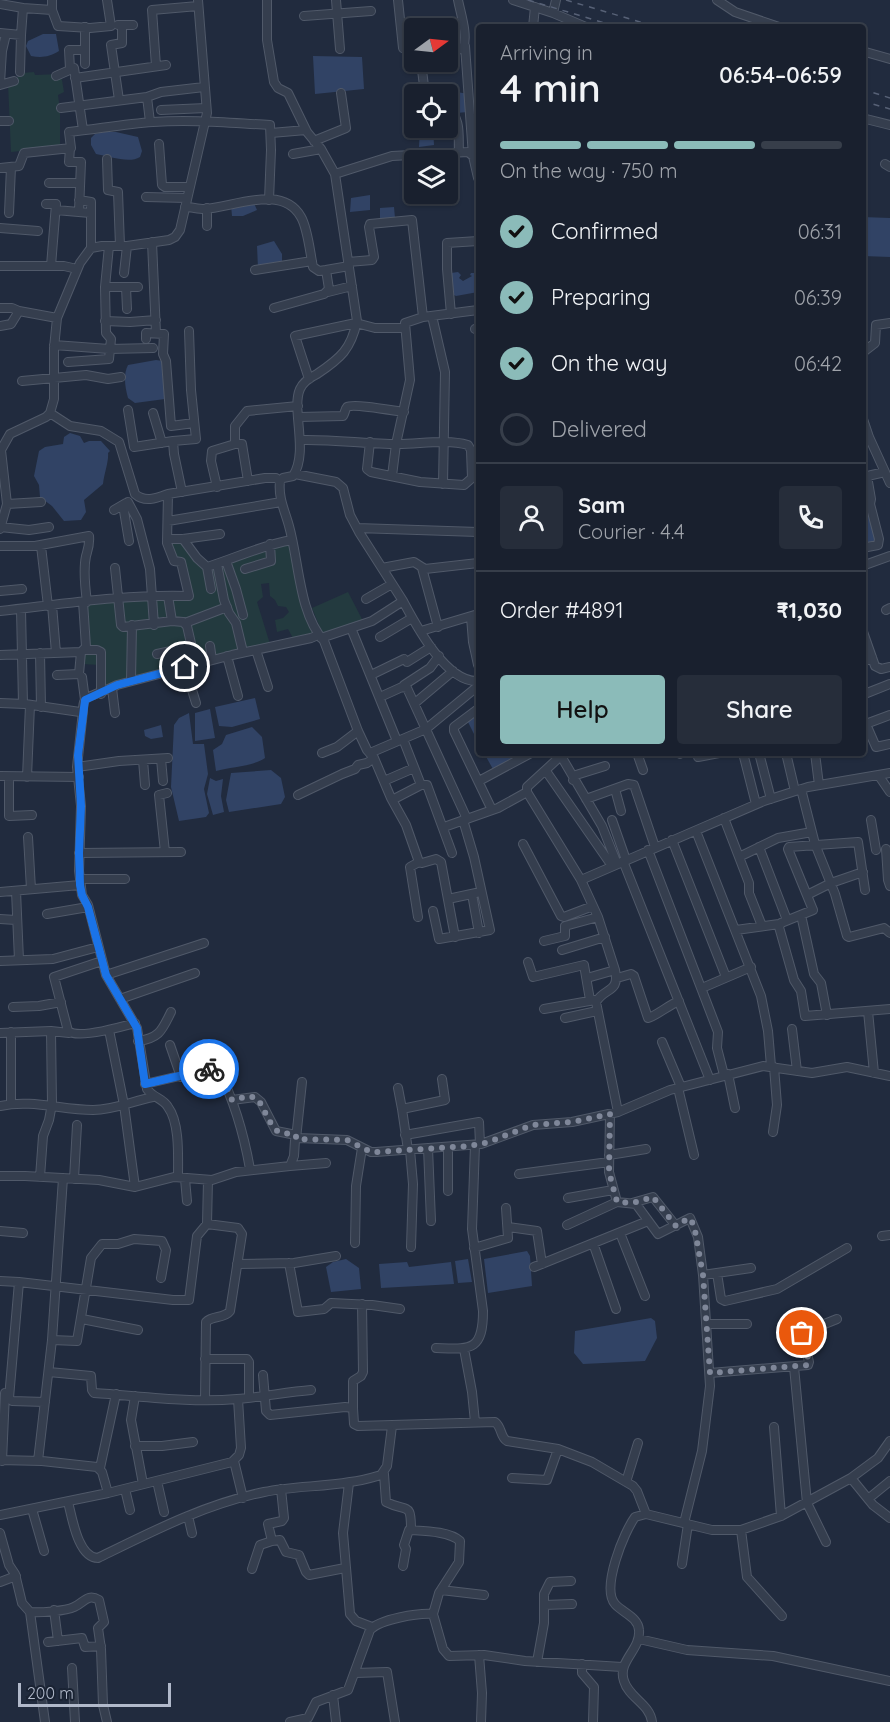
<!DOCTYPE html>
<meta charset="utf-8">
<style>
body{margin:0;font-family:Quicksand,sans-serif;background:#262d3a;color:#f1f3f6;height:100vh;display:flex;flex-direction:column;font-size:22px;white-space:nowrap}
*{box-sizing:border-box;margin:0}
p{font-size:20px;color:#9fa3aa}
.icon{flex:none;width:33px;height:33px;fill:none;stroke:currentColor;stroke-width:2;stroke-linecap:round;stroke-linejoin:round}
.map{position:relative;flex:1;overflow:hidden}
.side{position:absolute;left:476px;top:24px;width:390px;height:732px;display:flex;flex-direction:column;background:#19202e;border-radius:6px;box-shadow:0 2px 4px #0004,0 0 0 2px #373e4a}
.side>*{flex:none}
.needle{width:39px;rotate:75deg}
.buttons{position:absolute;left:404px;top:18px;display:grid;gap:12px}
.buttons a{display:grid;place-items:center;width:54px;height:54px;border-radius:6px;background:#19202e;box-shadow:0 2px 4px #0004,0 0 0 2px #373e4a;font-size:30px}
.scale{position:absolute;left:18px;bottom:15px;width:153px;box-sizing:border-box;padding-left:6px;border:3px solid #b1b9ca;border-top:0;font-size:16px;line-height:21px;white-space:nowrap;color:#b1b9ca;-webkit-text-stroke:4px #1a2333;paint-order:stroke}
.pin{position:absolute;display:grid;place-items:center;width:51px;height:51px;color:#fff;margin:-26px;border:3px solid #fff;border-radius:50%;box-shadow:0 2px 6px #0007}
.courier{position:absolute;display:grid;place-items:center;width:60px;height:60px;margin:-30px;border:4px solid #1a73e8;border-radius:50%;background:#fff;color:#222;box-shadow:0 2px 8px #0007}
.head em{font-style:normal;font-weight:600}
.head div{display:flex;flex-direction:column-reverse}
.head{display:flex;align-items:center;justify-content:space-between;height:102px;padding:0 24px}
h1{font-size:39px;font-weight:600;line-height:45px}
.bar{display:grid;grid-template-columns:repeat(4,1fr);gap:9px 6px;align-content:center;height:72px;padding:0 24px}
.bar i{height:8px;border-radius:4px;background:#373e4a}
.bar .selected{background:#8bbbb9}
.bar p{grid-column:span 4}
.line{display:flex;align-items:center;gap:15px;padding:0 24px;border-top:2px solid #373e4a}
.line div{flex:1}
.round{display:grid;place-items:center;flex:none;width:63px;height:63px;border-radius:6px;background:#262d3a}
ol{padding:0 24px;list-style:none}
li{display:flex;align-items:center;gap:18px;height:66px}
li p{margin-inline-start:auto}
li .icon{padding:6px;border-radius:50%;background:#8bbbb9;color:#111;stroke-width:4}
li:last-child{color:#9fa3aa}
li i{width:33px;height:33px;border:3px solid #373e4a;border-radius:50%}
.button{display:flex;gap:12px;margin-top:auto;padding:12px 24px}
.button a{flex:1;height:69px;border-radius:6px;background:#8bbbb9;color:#111;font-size:24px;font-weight:600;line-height:69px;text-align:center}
.button a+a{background:#262d3a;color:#f1f3f6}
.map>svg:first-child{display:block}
.green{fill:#233a3f}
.water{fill:#314365}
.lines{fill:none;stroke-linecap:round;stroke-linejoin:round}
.minor-casing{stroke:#505969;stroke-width:10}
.minor{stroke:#353e4e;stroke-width:8}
.rail{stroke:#576176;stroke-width:1.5;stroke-dasharray:6 6;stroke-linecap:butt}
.done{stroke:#7f8799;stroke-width:6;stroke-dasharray:0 10.8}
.route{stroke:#1a73e8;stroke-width:8}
</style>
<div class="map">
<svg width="890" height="1722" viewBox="0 0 890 1722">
<rect width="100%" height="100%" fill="#212b3e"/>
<path class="green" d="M 34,72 L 35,75 L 61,74 L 64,92 L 58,95 L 60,111 L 60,147 L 11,152 L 8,83 L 11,81 L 11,77 L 22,77 L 22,73 Z
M 169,541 L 183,541 L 202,565 L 289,542 L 316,634 L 294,640 L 288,629 L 277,632 L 275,620 L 283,618 L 289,612 L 286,607 L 278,606 L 275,600 L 270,596 L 269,583 L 261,584 L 263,597 L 257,602 L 270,644 L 110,687 L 99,686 L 100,665 L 82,664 L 85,603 L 106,600 L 190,598 L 184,560 L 175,559 L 173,547 Z
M 348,592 L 363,621 L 324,637 L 312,608 Z"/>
<path class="water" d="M 462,31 L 463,47 L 447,49 L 447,32 Z
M 43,34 L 56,34 L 59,51 C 49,57 42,58 31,56 L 26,46 L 28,41 Z
M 313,56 L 362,57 L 364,89 L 315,94 Z
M 457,92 L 468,94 L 473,104 L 467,112 L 457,113 L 455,117 L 447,108 L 450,95 Z
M 420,128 L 433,128 L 434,145 L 419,147 Z
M 104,132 L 116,132 L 138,137 L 142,151 L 140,157 C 129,164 109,156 96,154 L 91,145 L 91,138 L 95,134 Z
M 408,185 L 414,185 L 414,194 L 438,194 L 439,201 L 410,204 Z
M 370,195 L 370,210 L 350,212 L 351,198 Z
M 253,201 L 257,210 L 243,216 L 232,216 L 231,205 Z
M 394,207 L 395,218 L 380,219 L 380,208 Z
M 862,217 L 890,218 L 890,257 L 863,256 Z
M 274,241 L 282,254 L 282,264 L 258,268 L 257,246 Z
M 458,272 L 461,275 L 459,278 L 463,281 L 472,276 L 470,275 L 471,273 L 478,273 L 478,292 L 456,296 L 452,294 L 451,273 Z
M 156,360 L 163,361 L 167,394 L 165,399 L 135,403 L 128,398 C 125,387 123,375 128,365 Z
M 70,433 L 80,436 L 84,443 L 89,441 L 101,441 L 110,451 L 108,453 C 109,461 104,474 103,484 L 84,500 L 86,512 L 81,520 L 64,521 L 52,506 L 40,497 L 39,485 L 34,476 L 39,451 L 45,447 L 63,444 L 64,437 Z
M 868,508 L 876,545 L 863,547 L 863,509 Z
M 255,698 L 260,719 L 232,727 L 219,726 L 215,707 Z
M 210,709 L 215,738 L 195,741 L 195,713 Z
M 189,713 L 193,744 L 204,744 L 208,774 L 204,789 L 209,813 L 206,817 L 179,821 L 171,787 L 174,725 L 179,718 Z
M 478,713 L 478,742 L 467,720 Z
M 161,725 L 163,737 L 151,739 L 145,736 L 144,730 Z
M 252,727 L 262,737 L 265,758 C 254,766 230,767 216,771 L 213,750 L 222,744 L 226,735 Z
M 484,753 L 530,753 L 494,771 Z
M 271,770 L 281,778 L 285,797 L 281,804 L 229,812 L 226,800 L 231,773 Z
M 210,778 L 216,781 L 223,779 L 221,796 L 224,812 L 213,815 L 207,794 Z
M 527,1251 L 530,1256 L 532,1286 L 488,1293 L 484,1259 Z
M 346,1259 L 359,1268 L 361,1289 L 331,1292 L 326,1267 L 333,1262 Z
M 468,1259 L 472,1282 L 458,1283 L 455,1261 Z
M 407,1262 L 409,1267 L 451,1262 L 454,1284 L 381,1288 L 379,1264 Z
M 651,1318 L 655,1321 L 657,1338 L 645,1361 L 583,1364 L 574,1353 L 575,1331 Z"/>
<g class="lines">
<g class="minor-casing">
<path id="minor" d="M 267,0 L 267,40 L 274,82 L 278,88 L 288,93 L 307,132 L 321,149 L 335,174 L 357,321 C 351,349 341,358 317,374 C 311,377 303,382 300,389 C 291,409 309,452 293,476 L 283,478 L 280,481 C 278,498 285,511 289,526 C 299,561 299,614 324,641 L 358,731 L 367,750 L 374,758 L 391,798 L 406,825 L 419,862 L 422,863 L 436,859 L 441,862 L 455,937
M 336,0 L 340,49
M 398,0 L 403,48
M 513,0 L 553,13 L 556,0
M 717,0 L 735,12 L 779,27
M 0,4 L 23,8
M 52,10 L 58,26 L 90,28 L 111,26 L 107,0
M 553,13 L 586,27
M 304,16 L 371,11
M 118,25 L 133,25
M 533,27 L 535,7
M 0,33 L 21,35 L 23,8 L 52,10 L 52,0
M 465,46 L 473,156
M 447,50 L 463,49 C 468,35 461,15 458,0
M 862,51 L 890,59
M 421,62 L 425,94
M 85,64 L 85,27
M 156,66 L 152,10 L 198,6
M 70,69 L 69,50 L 85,50
M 20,72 L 21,35
M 56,76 L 74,68 L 83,130
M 75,78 L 166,65
M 0,83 L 2,51 L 6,34
M 0,85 L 14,81
M 147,97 L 161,92 L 204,87
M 119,100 L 111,45 L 122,43 L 122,25
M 61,108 L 147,97 L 150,122
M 161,110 L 206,108
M 447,110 C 462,116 458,138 459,152
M 862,118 L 890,125
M 0,121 L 9,121
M 271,133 L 306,130
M 314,141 L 346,128 L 341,93
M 159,144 L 162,185 L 165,187 L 189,187
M 70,148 L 69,162 L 81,162 L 79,211
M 293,154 L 321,149
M 107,159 L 108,190 L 118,192 L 120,246
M 885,164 L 890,167
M 0,168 L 19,166 L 24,153 L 71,148 L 69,132 C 97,129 125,124 153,122 C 192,119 231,123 270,125 L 271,150 L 269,200
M 335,174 L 392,156 L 468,152 L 473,156 L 478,178
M 49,183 L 80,183
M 146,197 L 187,198
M 79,200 L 91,202 L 91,249
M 46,204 L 56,204 L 51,266
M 185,207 C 191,207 198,209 204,209 C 232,208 282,183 301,217 C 308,229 310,253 313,267 L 319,271 L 326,270 L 329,289 L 324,294 L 274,308
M 56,210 L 90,213
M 9,213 L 11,167
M 207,226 L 207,208
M 0,228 L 38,231
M 152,242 L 156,333
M 348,262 L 372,260 L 374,257 L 369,227 L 370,224 L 412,220 L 423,317
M 0,266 L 64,266 L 77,269
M 255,270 L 312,261
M 326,270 L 349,266
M 124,273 L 127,246
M 105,287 L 138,287
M 126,287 L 127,309
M 328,292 L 352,286
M 0,308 L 12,308 L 19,311
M 451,314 L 447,269 L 447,243 L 478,241
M 432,316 L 445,372 L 443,484
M 105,321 L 130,322 L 156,320
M 0,326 L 11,324 L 19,311 L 57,318
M 475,329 L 478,329
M 146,339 L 146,333 L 164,334 L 163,354 L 166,361 L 171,426 L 194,423
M 54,345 L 109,349 L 153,348
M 862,353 L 875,343 L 876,325 L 890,323
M 68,362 L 109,359 L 111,339 L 106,333 L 105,287 L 109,246
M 309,379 L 295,336 L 356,323 L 375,328 L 404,328
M 22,381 L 86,375 L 108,379 L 121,377
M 128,410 L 134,447 L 173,441
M 153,413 L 162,443
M 862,416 L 869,437 L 890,483
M 299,417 L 343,416 C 345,413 345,409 347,407 C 353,403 395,411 404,412
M 300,440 C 333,439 366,444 398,444 C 421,444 446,439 468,445 L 471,450 L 472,478 L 464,485 L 420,482 L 371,472 L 367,469 L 370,442
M 295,474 L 336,482 L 343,488 L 350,515 L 359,532 L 403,601 L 372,621 L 321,638
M 392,476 L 396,444 L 410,380 L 405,323 L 423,317 L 478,310
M 867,476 L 871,499 L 870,504
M 863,477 L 885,472
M 248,481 L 242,444 L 235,444 L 235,426 L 247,411 L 298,406
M 217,487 L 211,461 L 212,451 L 235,444
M 182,492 L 174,454 L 173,441 L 196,439 L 191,390 L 189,331
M 168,494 L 265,478 L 276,478 L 280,481
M 128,502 L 137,519 L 150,569 L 154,625
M 7,504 L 41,502
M 862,504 L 870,504 L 879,539 L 878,545 L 862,548
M 123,505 L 129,541
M 114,510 L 126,503
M 168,521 L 281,502
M 0,527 L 29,530 L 49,527
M 357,528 L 478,532
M 0,529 L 7,504 L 1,450 L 10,434 L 46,417 L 50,413 L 54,399 L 54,348 L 57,318 L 80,263 L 91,248 L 102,246 L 127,246 L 169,240 L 175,237 L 180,230 L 207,113 L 198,0
M 167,539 L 183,539 L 220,534
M 183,539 L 197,558 L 207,567 C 236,558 262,545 292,540
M 0,546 L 35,546 L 89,536 C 90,544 88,549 86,556 C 83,570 85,587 87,602
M 41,546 L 48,606
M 226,561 L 236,589 L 243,615
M 217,564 L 224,600 L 229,613 L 236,623 L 243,652
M 862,566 L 890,556
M 207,567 L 211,589
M 115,568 L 121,625 L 123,627 L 172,621 L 183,622 L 187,626 L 196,665
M 382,568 L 414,562 L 425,569 L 478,563
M 422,568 L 438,627
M 245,569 L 271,561 L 270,544
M 0,591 L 22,589
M 168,596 L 172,621
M 366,599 L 392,584
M 403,601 C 416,625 446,683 478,681
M 52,605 L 56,653
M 21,609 L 23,704
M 886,610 L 890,608
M 0,611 C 63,604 125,594 189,596 L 181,562 L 174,561 L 167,543 L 168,494 C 157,498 145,503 135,494 L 119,442 L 101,431 L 70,426 L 50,413
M 471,617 L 473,642 L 478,665
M 185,623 L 227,607
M 351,628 L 397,741
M 862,629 L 875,666 L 881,669 L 890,667
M 421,631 L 478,614
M 380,637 L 412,618
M 210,646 L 212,660
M 84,650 L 97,650 L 101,652 L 101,694
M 256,650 L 268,687
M 82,651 L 86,647 L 83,602
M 40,653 L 41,707
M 157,654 L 190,647
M 0,655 L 81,652 L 79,674 L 82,677 L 85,700
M 227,656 L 238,696
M 407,662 L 431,647
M 862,663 L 872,657
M 185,667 L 196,703
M 57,675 L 79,674
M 371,675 L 404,659
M 131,681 L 132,625
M 404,685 L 430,668 L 439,656
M 112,688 L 115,713
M 862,695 L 890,684
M 380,697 L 402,687 L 407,688 L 467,819
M 0,703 L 25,704 L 80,712 L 83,711 C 83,707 83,703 85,700 C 87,696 111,689 117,685 L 232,655 L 311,638 L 318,635
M 415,703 L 453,671
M 478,709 L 454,727 L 454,731 L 492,810
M 83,711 L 77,767 L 81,806 L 79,871 L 82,895 L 88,905 L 106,975 L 137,1028 L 147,1089 C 153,1098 163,1098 168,1107 C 180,1123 178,1157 178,1177
M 866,724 L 876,747 L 890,744
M 863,725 L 890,715
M 403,739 L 421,785
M 322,753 L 337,747 L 358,731
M 370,753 L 426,729 L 478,686
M 564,753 L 527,787 L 527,792 L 581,880 L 598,917 L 615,970 C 620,993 605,987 596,1002 L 618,1112
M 637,753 L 643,770
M 680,753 L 680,754
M 743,753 L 756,804
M 759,753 L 771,799
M 786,753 L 795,791
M 815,753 L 819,785
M 561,756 L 602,826 L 617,864
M 698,757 L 719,753
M 161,759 L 163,781
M 143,760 L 145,785
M 77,767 L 119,761 L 168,758
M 546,771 L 612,866
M 0,776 L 79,777
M 879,776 L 890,792
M 9,777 L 9,816 L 32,815
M 27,777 L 30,705
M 573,780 L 576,775 L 605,766
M 384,781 L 414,768
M 479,781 L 531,753
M 615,789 L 621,811
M 801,789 L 815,844 L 835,894 L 847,936 L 849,937 L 884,928 L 890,933
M 298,795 L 342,774 L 355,769 L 358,765 L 367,763 L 374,758
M 586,799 L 628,784 L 634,785 L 655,847
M 392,800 L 421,785 L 427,785 L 452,853
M 724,818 L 749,883 L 749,893 L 762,926
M 612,820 L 626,860
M 871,820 L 876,850
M 444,827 L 498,808 L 527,792
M 696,831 L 761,996 L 768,1031 L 771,1066
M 28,837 L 31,889
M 672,840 L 726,977
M 523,844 L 561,916 L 564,917 L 593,906
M 759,847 L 787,920
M 886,849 L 888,880 L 890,886
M 648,850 L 718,1032 L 717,1048 L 724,1075
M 165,852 L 159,795 L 167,793
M 79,853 L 181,852
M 739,857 L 778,838 L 812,832
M 623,861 L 710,1080
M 80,879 L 125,879
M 581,880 L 764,801 L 808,787 L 890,773
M 831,883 L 863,872
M 865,890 L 858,842 L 789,847 L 788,849 L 813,910 L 781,923 L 779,927 L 794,980 L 801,991 L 805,1016 L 890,1009
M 16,891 L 19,960
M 0,892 L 80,885
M 472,894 L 479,933
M 807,895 L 831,883
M 448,899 L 476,893
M 433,911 L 439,939 L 490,930 L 474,857 L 463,820
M 47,914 L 88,907
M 801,915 L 814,974 L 821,983 L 827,1015
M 418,917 L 410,867 L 419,862
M 0,919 L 16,920
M 736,930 L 779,924
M 544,941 L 565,936 L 565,926 L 598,917
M 562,950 L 605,937
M 0,961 L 53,959 L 98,947
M 102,961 L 54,977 L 68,1031 C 78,1039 121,1027 135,1023
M 528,962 L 533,977 L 584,965 L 590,1000
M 106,975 L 204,943
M 587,978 L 615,970
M 617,978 L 631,974 L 634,976 L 648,1018 C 654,1017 669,1005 679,1001
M 702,988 L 751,967
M 120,999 L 195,973
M 13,1007 L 39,1006 L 61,1002
M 544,1009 L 595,1000
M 868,1011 L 874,1073
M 565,1018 L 597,1011
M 792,1029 L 797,1071
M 109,1030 L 124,1105 L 135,1187
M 11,1032 L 11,1104
M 0,1033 L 51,1031
M 138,1041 C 160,1038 162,1030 171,1012
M 662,1042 L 681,1087
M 205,1044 L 214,1068
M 170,1045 L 181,1077
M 728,1074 L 735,1108
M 145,1084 L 214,1068 L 218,1069 C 234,1100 244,1135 250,1169
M 398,1088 L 402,1109
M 678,1088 L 694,1155
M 232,1100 L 255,1097 L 261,1102 L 276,1131 L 296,1135
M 0,1106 C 32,1099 61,1110 93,1110 C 114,1110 133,1101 153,1097
M 610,1114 L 609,1172 L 617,1202 L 636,1204 L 658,1234 L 690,1218 L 698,1237 L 703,1275 L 710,1386 L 702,1451 L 684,1523
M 773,1132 L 777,1105 L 774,1067
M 405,1135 L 479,1122 L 480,1144
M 296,1139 L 302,1082
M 428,1148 L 431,1221
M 408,1150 L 402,1109 L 445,1100 L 442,1079
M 410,1150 L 413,1184 L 411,1247
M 609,1155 L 646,1149
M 290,1166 L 326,1163
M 519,1174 L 609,1162
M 0,1176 L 25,1176 L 99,1180 L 135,1187 L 174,1177 L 212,1180 L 236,1172 L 290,1166 L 294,1156 L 295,1140 L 298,1138 L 347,1140 L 371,1152 L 376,1152 L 481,1144 L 533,1125 L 572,1122 L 618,1112 L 670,1090 L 763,1066 L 812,1073 L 847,1067 L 890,1076
M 40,1177 L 43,1136 L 49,1120 L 52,1104 L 51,1031 L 69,1033
M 74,1179 L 77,1125
M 185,1179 L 187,1201
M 448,1191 L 448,1147
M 568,1198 L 613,1190
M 632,1203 L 653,1197 L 676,1226
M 567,1225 L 617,1202
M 508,1227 L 537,1231 L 542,1264
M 0,1231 L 23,1233
M 620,1233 L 645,1296
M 882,1236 L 890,1235
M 355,1243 L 356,1186 L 362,1148
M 593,1243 L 616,1309
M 474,1248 L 508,1238 L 506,1208
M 289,1263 L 298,1312 L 324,1309 L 331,1303 L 372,1305 L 400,1309
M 237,1264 L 294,1263 L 336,1256
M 534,1267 L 648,1221
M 717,1273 L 721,1299 L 725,1301 L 777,1289 L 847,1248
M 703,1275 L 751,1268
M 0,1281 L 19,1282
M 82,1319 L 138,1330
M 707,1324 L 747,1324
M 52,1340 L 77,1341 L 91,1258 L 102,1244 L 118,1244 L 134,1239 L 162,1241 L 166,1250 L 161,1278
M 436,1348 C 470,1349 483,1352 483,1311 L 472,1229 L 475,1145
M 464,1349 L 472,1392 L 475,1422
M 205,1359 L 247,1359 L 249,1362 L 249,1397
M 794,1367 L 807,1503 L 826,1542
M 49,1372 L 91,1376 L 92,1390 L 94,1393 C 141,1396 190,1403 237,1399 C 262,1397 287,1392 311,1390
M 710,1373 L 808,1365 L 809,1362 L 802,1333 L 837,1319
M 263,1375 L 266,1411 L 270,1415 L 345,1407 L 353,1408 L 354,1424 L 358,1426 L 495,1422 C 502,1427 500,1437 507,1441 L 558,1449 L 592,1462 L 633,1486 L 637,1491 L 646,1514
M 135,1396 L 131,1420 L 143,1484
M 205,1400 L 206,1322 C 213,1315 224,1319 230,1311 L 242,1234 L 238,1228 L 207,1224
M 45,1402 L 12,1401 L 9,1398 L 19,1282 L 173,1300 L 189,1300 L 197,1236 L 207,1224 L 208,1180
M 353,1408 L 353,1381 L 361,1376 L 363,1372 L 362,1304
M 774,1427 L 781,1516
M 135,1446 L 162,1446 L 193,1442
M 0,1460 L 42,1461 L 97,1467 L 102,1472 L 108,1493
M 2,1461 L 5,1393
M 38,1461 L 52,1340 L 63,1178
M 234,1461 L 243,1498
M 100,1468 L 116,1394
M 384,1474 L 386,1502 C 408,1513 411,1501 411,1530
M 512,1478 L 547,1480 L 558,1449
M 851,1478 L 878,1458 L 890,1441
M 157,1481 L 164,1512
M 626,1482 L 638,1443
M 349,1483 L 343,1533 L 350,1614 L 356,1621 L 372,1627
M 125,1489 L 130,1510
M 281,1489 L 284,1518 L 282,1521 L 268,1524 L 272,1541 L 280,1540 L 286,1552 L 299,1555 L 306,1572 L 309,1575 L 345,1568
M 868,1499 L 890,1481
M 68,1502 C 72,1517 78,1558 98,1558 C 151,1532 205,1504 264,1492 C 293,1486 322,1487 350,1482 C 361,1481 371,1478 381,1475 L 387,1466 L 392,1426
M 32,1509 L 44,1551
M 0,1515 L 108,1493 L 232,1462 L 239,1455 L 241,1448 L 238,1399
M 188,1516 L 192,1533
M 741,1530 L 747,1577 L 782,1616
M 0,1533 L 9,1565 L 15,1574 L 22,1603 L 30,1612 C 39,1613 66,1611 74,1607 C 84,1603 87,1593 99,1600 L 104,1622 L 98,1628 L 101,1649 L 103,1705 L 107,1722
M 682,1564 L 688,1524
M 403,1566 L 406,1549 L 404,1545 L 409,1530 C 423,1531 449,1531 460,1541 L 459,1562 L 439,1593 L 433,1614
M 252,1569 L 260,1545 L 272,1541
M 0,1582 L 16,1576
M 441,1590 L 484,1595
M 544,1605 L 572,1604
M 54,1610 L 58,1641
M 30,1612 L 45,1722
M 639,1639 L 687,1650 L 773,1656 L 890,1681
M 48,1642 L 82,1638 L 85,1647 L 101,1646
M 479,1655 L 482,1693 L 481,1722
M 537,1662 L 544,1623 L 544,1594 L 550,1582 L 571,1581
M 582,1664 L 582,1673 L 594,1687 L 593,1722
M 72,1668 L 75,1722
M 355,1673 L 387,1672 L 395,1722
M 333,1695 L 336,1722
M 290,1722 L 308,1718 L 316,1702 L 348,1690 L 370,1630 C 380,1619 418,1613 433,1614 L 443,1649 L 449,1656 L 484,1655 L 525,1661 L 622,1667
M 652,1722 C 650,1704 629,1698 624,1681 C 617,1661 641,1650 639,1630 C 638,1617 623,1613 615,1604 C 601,1588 624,1532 635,1517 L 646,1514 L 712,1530 L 741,1530 L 781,1516 L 851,1478 L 873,1505 L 890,1518"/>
</g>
<use href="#minor" class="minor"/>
<path class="rail" d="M 528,0 L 618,27
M 566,0 L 657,27
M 862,89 L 890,98
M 862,101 L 890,109"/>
</g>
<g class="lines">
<path class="done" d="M 209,1069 L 216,1068 L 220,1070 L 232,1100 L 249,1096 L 258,1099 L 270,1122 L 278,1132 L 296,1135 L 296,1139 L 347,1140 L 371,1152 L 376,1152 L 470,1146 L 489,1142 L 532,1125 L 572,1122 L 610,1114 L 609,1172 L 617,1202 L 632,1203 L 653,1197 L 676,1226 L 689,1218 L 694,1225 L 703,1275 L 710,1373 L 808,1365 L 809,1362 L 802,1333"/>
<path class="route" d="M 185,667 L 117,685 L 85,700 L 78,755 L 81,806 L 79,853 L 80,885 L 82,895 L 88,907 L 106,975 L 137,1028 L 145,1084 L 209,1069"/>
</g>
</svg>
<div class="buttons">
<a><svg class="needle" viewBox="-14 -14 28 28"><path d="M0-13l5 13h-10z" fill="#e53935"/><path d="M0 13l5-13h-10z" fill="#9fa3aa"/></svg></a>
<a><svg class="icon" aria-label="locate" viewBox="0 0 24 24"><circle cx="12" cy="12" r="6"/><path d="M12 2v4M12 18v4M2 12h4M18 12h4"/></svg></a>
<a><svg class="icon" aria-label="layers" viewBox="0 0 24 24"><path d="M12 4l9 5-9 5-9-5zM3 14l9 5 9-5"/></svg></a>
</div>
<div class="scale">200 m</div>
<div class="pin" style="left:802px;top:1333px;background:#ea580c"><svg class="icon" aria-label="bag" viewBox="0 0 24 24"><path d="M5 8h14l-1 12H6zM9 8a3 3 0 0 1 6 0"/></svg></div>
<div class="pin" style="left:185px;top:667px;background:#1f2937"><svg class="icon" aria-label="home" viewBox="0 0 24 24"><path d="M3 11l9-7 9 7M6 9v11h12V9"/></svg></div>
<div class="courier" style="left:209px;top:1069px"><svg class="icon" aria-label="bike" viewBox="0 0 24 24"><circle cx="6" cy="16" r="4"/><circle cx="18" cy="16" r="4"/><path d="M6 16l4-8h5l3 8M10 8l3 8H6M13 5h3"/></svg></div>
<section class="side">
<div class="head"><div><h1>4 min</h1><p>Arriving in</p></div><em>06:54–06:59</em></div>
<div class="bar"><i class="selected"></i><i class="selected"></i><i class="selected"></i><i></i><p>On the way · 750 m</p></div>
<ol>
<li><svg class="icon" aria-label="check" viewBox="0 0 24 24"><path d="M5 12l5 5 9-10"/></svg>Confirmed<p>06:31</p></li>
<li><svg class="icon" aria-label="check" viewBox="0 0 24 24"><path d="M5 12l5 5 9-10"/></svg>Preparing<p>06:39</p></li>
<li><svg class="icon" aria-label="check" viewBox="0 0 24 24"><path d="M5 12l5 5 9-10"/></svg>On the way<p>06:42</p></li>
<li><i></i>Delivered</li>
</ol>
<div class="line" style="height:108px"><a class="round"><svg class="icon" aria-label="person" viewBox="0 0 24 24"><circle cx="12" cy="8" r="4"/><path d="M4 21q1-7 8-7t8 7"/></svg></a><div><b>Sam</b><p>Courier · 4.4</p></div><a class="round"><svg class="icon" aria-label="phone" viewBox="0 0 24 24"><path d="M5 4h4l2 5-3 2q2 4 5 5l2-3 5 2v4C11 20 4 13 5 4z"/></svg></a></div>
<div class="line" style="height:78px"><div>Order #4891</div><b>₹1,030</b></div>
<div class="button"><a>Help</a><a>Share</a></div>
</section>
</div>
